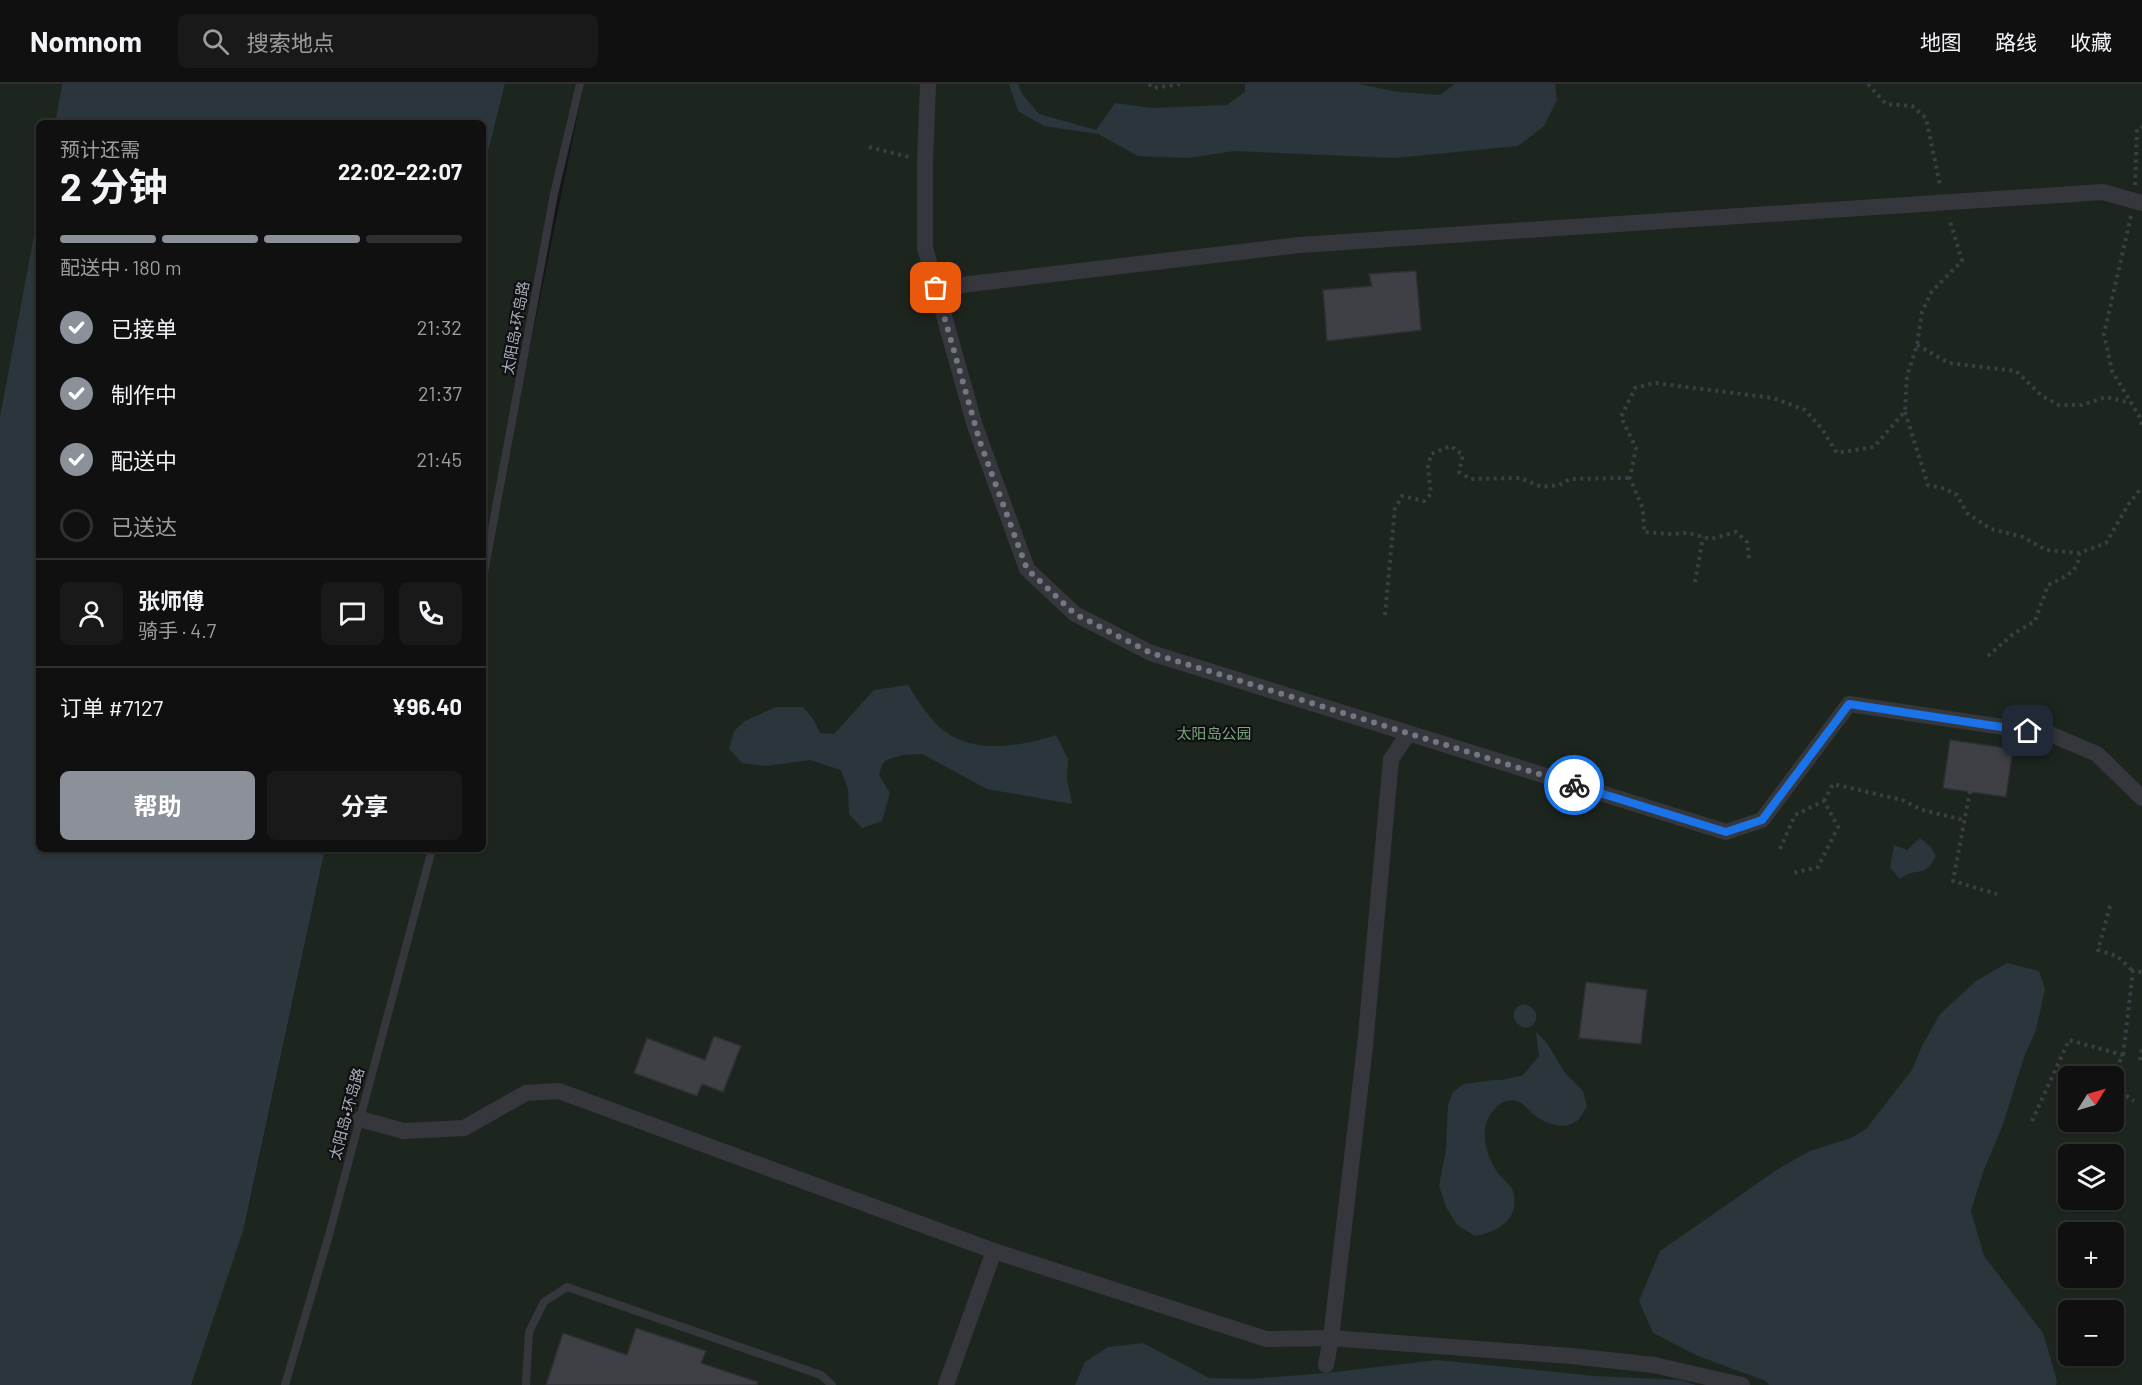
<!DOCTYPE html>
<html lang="zh">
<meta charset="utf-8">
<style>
body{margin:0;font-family:Barlow,"Noto Sans SC",sans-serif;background:#19191a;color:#f1f3f6;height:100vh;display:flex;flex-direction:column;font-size:22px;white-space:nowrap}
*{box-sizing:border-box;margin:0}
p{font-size:20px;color:#9c9d9f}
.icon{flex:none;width:33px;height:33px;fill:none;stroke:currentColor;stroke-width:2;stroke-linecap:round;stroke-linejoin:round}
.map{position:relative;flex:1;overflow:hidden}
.details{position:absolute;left:36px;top:36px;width:450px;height:732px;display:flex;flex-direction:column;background:#101011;border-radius:9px;box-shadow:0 2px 4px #0004,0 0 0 2px #303031}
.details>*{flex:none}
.needle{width:39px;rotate:53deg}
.tools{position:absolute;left:2058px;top:982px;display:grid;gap:12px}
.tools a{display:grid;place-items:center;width:66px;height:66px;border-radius:9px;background:#101011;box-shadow:0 2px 4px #0004,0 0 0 2px #303031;font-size:30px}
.pin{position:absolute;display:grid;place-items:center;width:51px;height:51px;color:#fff;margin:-26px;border-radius:12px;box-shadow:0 3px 9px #0006}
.courier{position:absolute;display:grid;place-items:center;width:60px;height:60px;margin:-30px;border:4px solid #1a73e8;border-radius:50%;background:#fff;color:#222;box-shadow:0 2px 8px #0007}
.headline em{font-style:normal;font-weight:700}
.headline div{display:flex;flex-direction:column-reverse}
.headline{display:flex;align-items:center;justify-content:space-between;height:102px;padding:0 24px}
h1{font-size:39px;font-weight:700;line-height:45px}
.bar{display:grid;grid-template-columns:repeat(4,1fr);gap:9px 6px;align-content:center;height:72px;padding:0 24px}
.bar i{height:8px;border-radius:4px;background:#303031}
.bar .active{background:#8c9099}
.bar p{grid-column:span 4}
.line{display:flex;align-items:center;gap:15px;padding:0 24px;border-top:2px solid #303031}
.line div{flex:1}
.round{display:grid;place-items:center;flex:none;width:63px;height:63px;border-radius:9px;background:#19191a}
ol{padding:0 24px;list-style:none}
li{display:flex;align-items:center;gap:18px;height:66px}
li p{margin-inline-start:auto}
li .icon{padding:6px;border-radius:50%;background:#8c9099;color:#fff;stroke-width:4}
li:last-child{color:#9c9d9f}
li i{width:33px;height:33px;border:3px solid #303031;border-radius:50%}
.button{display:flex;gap:12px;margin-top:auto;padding:12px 24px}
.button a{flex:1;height:69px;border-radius:9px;background:#8c9099;color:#fff;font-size:24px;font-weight:700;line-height:69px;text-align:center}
.button a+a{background:#19191a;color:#f1f3f6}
header{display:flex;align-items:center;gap:36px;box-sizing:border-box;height:84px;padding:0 30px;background:#101011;border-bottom:2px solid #303031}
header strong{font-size:28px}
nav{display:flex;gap:33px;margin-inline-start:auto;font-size:21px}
.search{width:420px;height:54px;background:#19191a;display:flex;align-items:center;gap:15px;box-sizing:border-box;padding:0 21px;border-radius:9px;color:#9c9d9f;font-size:22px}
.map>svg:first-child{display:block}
.green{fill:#1d261e;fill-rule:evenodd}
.water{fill:#2a353c}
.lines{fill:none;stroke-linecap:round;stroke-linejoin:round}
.canal{stroke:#2a353c;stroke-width:21}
.building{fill:#3f4045;stroke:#2f2f34;stroke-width:1.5}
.path{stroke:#3c3e44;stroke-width:4;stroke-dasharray:3 4.5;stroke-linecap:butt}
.lane{stroke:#36373d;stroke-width:8}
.street{stroke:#36373d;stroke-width:16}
.done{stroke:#737880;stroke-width:6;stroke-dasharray:0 10.8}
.route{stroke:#1a73e8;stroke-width:8}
.labels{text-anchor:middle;stroke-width:4.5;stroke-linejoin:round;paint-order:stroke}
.street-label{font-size:15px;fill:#a6adb9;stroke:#101012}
.park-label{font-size:15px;fill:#7ba57c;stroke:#101012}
</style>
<header>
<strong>Nomnom</strong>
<div class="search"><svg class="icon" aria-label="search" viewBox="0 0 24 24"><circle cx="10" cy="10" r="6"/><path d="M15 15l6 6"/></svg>搜索地点</div>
<nav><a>地图</a><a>路线</a><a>收藏</a></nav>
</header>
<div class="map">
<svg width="2142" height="1301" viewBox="0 0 2142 1301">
<rect width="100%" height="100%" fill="#151517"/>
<path class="green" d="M 0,0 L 62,0 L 55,39 L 39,39 L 39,124 L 0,332 Z
M 505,0 L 580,0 L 554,110 L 495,433 L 584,0 L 2142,0 L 2142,1301 L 190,1301 L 246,1137 L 325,765 L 483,765 L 483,88 ZM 2068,993 L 2114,993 L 2114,1038 L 2068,1038 ZM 2068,1071 L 2114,1071 L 2114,1116 L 2068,1116 ZM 2068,1149 L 2114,1149 L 2114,1194 L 2068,1194 ZM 2068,1227 L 2114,1227 L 2114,1272 L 2068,1272 Z"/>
<path class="water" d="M 62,0 L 505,0 L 483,88 L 483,39 L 55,39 Z
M 1009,0 L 1018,0 L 1022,10 L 1039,30 L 1096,46 L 1115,19 L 1152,24 L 1227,21 L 1245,8 L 1245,0 L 1359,0 L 1398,8 L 1440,11 L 1455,0 L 1555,0 L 1557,16 L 1544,42 L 1518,62 L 1394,74 L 1234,67 L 1188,74 L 1138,72 L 1098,50 L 1044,42 L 1018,27 Z
M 39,124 L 39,765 L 325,765 L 244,1144 L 191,1301 L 0,1301 L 0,332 Z
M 908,601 C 919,618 930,637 947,649 C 978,670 1023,662 1056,651 L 1068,675 L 1067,695 L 1072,720 L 987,705 L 922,670 L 903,671 L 886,676 L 882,681 L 879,691 L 890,709 L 882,737 L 862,744 L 849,730 L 848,705 L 841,686 L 810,676 L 766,682 L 742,679 L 729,665 L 734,647 L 745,637 L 776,623 L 803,623 L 814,636 L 820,649 L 834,650 L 874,606 Z
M 1920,754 L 1931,763 L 1936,772 C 1925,795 1917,782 1900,795 L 1890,784 L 1894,761 L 1907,766 Z
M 2007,879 L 2039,887 L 2045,905 L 2036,946 L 2024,973 L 2002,1043 L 1983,1088 L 1971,1127 L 1984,1172 L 2043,1249 L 2057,1297 L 2056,1301 L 1769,1301 L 1766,1297 L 1698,1272 L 1653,1249 L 1639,1217 L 1660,1167 L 1778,1085 L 1810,1067 L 1851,1054 L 1866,1045 L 1912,986 L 1922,962 L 1940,930 L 1976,897 Z
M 1536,948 L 1547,959 L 1565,989 L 1583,1007 L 1587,1023 C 1584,1026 1582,1032 1579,1035 C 1566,1048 1545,1040 1533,1030 C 1529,1026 1524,1020 1519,1018 C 1505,1011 1492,1025 1487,1037 C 1481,1054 1488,1075 1498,1089 C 1503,1095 1510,1100 1513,1107 C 1521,1134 1499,1148 1475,1152 L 1457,1141 L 1446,1123 L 1439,1102 L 1446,1065 L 1448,1021 L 1453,1008 L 1464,1000 L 1493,996 L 1502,996 L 1523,991 L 1539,972 Z
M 1143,1259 L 1209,1294 L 1251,1295 L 1326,1289 L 1437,1276 L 1594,1292 L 1681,1296 L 1696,1301 L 1075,1301 L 1085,1278 L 1108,1263 Z"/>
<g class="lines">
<path class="canal" d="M 1524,931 L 1526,933"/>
</g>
<path class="building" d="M 1416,187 L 1421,246 L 1327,257 L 1323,206 L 1372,202 L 1369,190 Z
M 1950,656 L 2013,665 L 2006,713 L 1943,704 Z
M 1586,898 L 1647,906 L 1641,960 L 1579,954 Z
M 714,952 L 741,962 L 723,1008 L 702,1000 L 697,1012 L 634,989 L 647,954 L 705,976 Z
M 636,1244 L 706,1267 L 701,1279 L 758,1298 L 757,1301 L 546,1301 L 563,1249 L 627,1271 Z"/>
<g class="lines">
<path class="path" d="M 1149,0 L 1153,4 L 1180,0
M 1868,0 L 1886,20 L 1912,22 L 1926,34 L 1940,101
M 869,63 L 909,73
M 2135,101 L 2137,45 L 2142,43
M 2131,132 L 2104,250 L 2112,287 L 2139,332 L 2142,342
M 1917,261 L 1949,279 L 2016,287 L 2042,312 L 2059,321 L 2082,321 L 2106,313 L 2131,319
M 1905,328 L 1928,401 L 1946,405 L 1957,411 L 1967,429 L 1991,445 L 2023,453 L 2046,466 L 2079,469 L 2106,459 L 2128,421 L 2142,403
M 1749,474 L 1747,458 L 1736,448 L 1711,455 L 1688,449 L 1672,450 L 1644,448 L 1643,425 L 1630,394 L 1636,364 L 1621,333 L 1635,304 L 1655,299 L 1773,314 L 1805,326 L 1822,345 L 1837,369 L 1874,363 L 1905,327 L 1907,292 L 1917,261 L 1922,228 L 1932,207 L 1962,177 L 1949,134
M 1695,498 L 1703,453
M 1385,531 L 1395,424 L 1402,412 L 1424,417 L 1431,410 L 1428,383 L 1431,370 L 1451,362 L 1463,371 L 1459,388 L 1471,395 L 1520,394 L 1542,403 L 1559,401 L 1570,395 L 1630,394
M 1988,572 L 2013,550 L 2035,537 L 2048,501 C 2064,493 2079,489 2079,469
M 1970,707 L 1953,797 L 1997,810
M 1824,717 L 1833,700 L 1902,716 L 1922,726 L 1964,736
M 1780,765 L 1795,731 L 1824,717 L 1838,743 L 1818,783 L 1793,789
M 2110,822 L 2098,866 L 2117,872 L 2133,887
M 2123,971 L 2133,887 L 2142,888
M 2140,976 L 2142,964
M 2114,1003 L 2134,1017
M 2032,1037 L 2069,956 L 2123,971 L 2112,993"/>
<path class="lane" d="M 483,494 L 554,110 L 580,0
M 285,1301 L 329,1151 L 432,765
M 526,1301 L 529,1248 L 544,1218 L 567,1203 L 821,1291 L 832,1301"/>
<path class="street" d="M 928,0 L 925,77 L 925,164 L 975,342 L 1027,485 L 1075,530 L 1151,569 L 1726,748 L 1762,736 L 1849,620 L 2050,650 L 2097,670 L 2142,714
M 936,204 L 1299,161 L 2103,108 L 2142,119
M 360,1035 L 404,1047 L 464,1044 L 526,1009 L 559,1007 L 994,1167
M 1326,1281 L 1331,1254 L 1365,962 L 1391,675 L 1409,649
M 946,1301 L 994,1167 L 1266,1255 L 1331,1254 L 1571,1272 L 1654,1281 L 1742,1301"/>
</g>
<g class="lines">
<path class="done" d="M 936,204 L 980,358 L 1027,485 L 1075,530 L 1151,569 L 1574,701"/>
<path class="route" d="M 1574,701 L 1726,748 L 1762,736 L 1849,620 L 2028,647"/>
</g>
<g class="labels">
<g class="street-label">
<text transform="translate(516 244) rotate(-80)" y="5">太阳岛•环岛路</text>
<text transform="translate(347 1030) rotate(-75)" y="5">太阳岛•环岛路</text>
</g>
<g class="park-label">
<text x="1214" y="655">太阳岛公园</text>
</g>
</g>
</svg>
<div class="tools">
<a><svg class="needle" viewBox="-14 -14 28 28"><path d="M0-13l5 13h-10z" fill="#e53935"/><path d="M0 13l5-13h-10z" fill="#9c9d9f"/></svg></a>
<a><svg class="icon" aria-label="layers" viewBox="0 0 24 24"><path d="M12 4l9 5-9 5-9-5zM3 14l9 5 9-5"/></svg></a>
<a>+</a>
<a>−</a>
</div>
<div class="pin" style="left:936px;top:204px;background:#ea580c"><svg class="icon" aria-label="bag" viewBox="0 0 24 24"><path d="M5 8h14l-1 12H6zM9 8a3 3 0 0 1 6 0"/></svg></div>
<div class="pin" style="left:2028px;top:647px;background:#1f2937"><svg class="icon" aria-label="home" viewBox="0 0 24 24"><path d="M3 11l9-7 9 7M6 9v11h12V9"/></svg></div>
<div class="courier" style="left:1574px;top:701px"><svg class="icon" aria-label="bike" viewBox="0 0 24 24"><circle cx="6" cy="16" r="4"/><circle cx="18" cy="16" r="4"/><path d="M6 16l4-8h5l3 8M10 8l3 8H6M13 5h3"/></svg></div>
<section class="details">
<div class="headline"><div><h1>2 分钟</h1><p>预计还需</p></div><em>22:02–22:07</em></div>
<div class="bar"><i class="active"></i><i class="active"></i><i class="active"></i><i></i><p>配送中 · 180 m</p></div>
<ol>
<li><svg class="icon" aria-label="check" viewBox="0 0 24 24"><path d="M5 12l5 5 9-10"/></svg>已接单<p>21:32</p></li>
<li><svg class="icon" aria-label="check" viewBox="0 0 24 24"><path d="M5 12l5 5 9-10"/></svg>制作中<p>21:37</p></li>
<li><svg class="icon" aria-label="check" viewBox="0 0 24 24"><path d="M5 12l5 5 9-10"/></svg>配送中<p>21:45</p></li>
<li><i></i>已送达</li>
</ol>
<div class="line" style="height:108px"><a class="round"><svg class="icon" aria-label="person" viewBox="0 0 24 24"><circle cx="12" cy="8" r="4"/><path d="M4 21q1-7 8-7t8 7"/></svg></a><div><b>张师傅</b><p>骑手 · 4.7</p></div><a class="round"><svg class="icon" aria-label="chat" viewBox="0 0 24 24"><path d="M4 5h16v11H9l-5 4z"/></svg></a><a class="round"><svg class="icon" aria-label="phone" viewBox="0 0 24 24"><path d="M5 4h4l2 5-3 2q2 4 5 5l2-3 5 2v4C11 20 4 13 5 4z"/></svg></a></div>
<div class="line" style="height:78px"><div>订单 #7127</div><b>¥96.40</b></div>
<div class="button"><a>帮助</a><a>分享</a></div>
</section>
</div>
